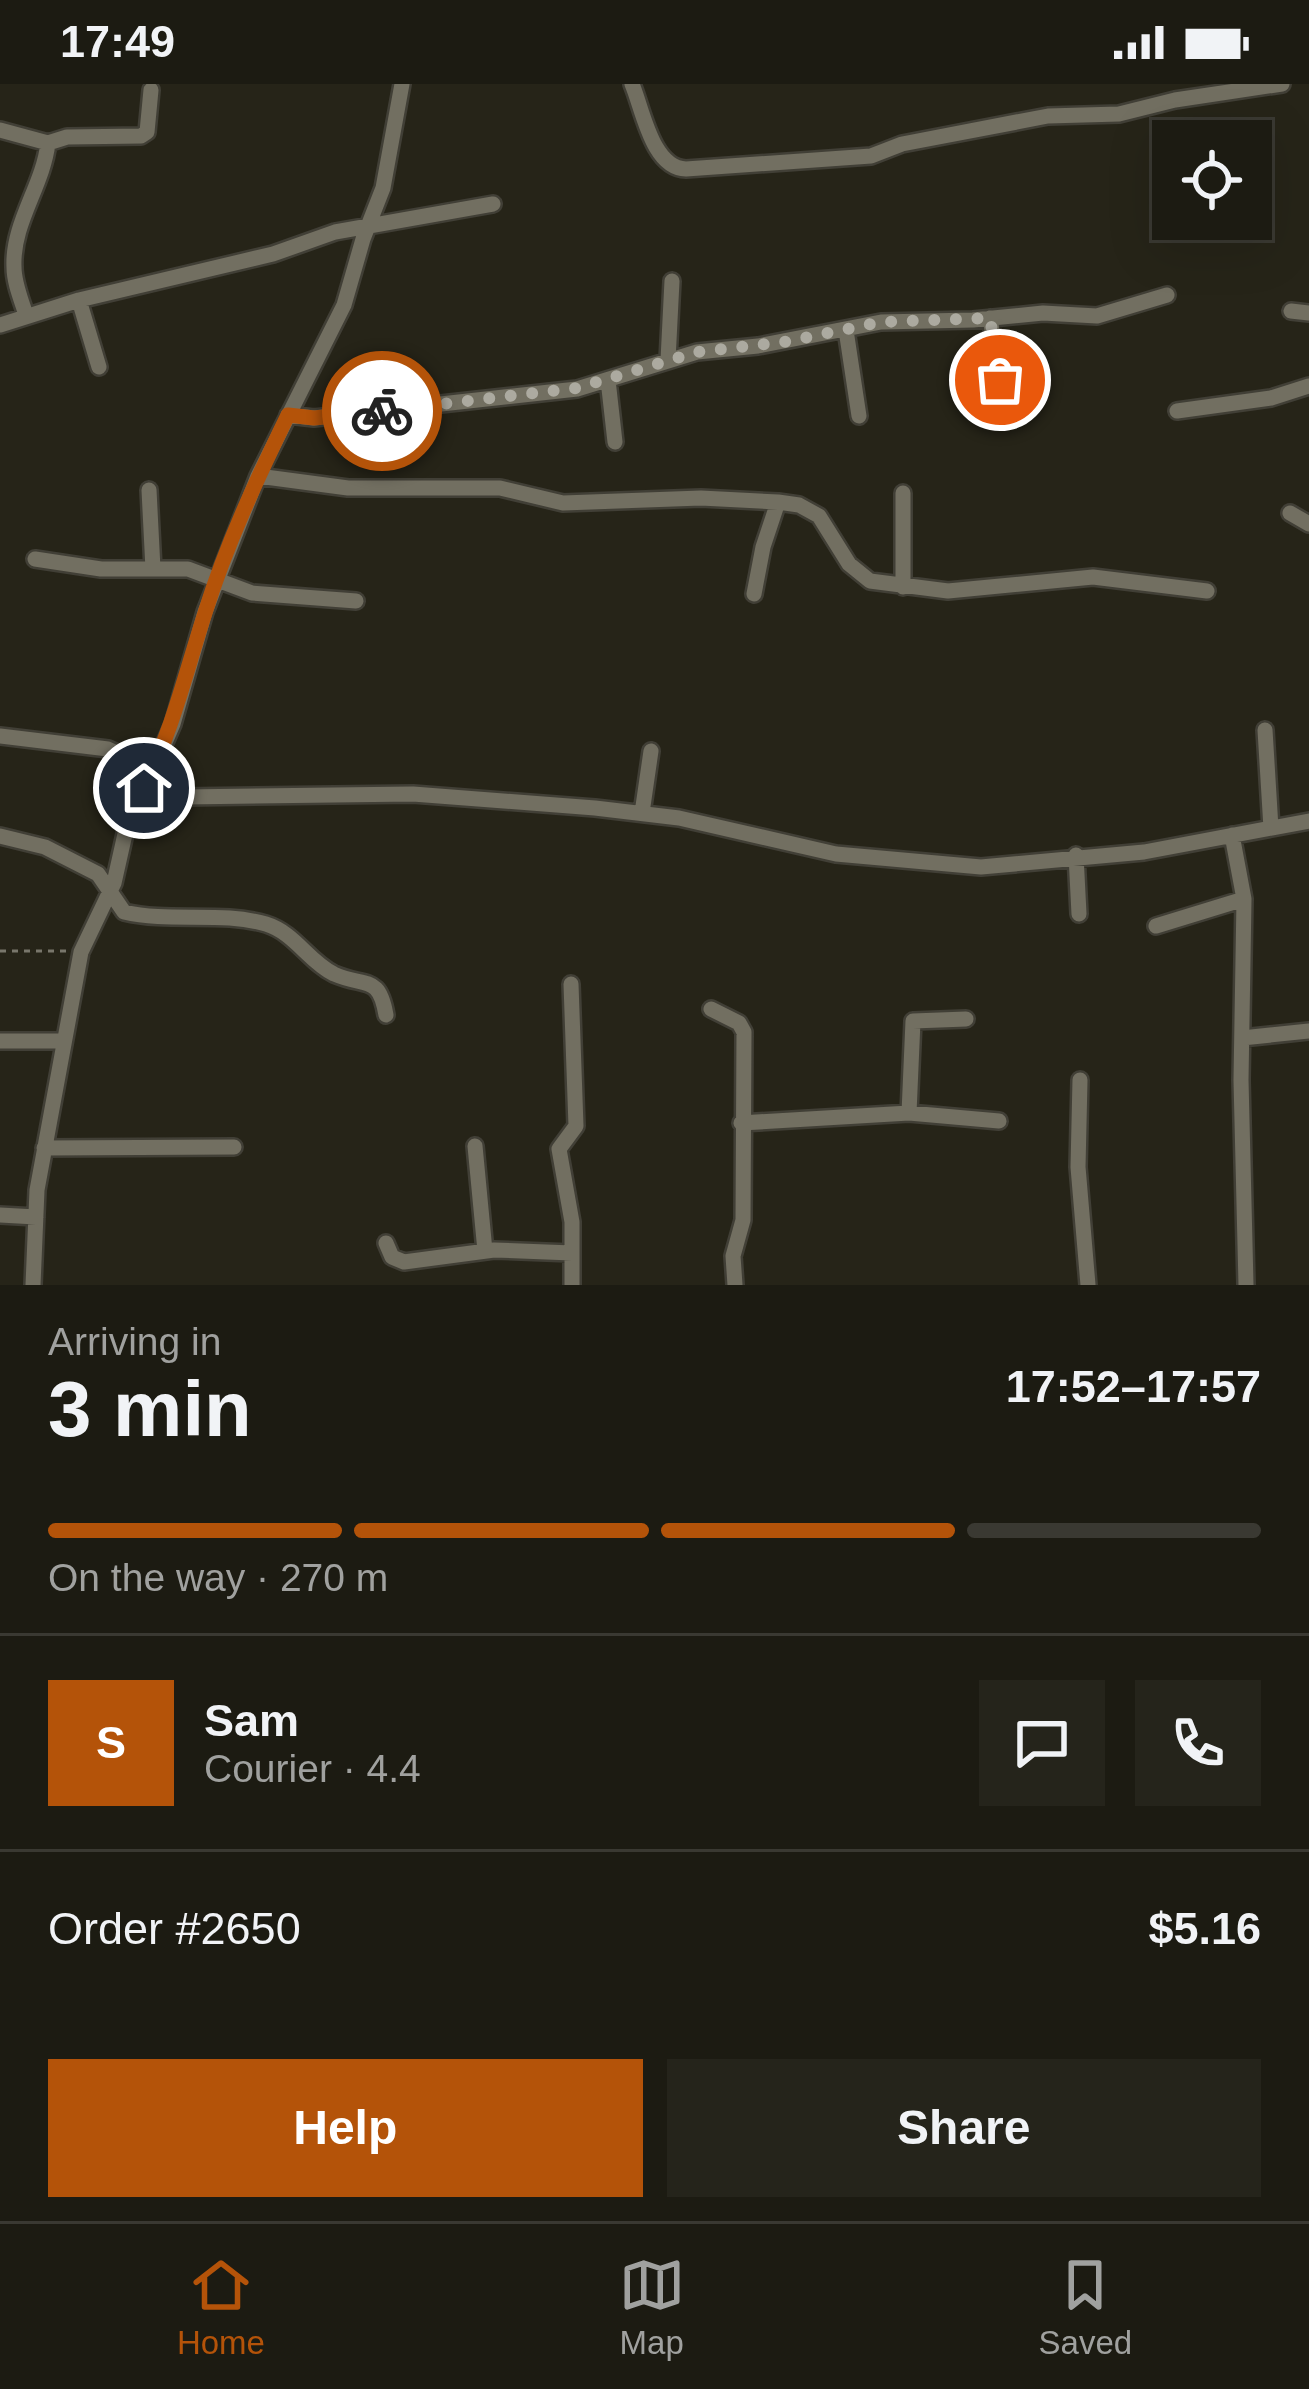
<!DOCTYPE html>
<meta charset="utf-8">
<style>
body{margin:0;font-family:Helvetica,sans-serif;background:#25241b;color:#f1f3f6;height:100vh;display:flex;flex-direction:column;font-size:45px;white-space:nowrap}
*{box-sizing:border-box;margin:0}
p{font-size:39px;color:#a0a19f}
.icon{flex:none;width:66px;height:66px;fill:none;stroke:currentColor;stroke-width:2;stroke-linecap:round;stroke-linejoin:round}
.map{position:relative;height:1201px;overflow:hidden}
.drawer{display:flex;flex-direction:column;background:#1c1b12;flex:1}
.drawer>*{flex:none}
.tools{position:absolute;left:1152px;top:36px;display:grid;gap:24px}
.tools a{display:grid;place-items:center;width:120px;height:120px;border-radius:0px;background:#1c1b12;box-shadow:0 12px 48px #0002,0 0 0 3px #3a3932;font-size:60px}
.pin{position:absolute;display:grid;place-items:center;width:102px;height:102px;color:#fff;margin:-51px;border:6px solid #fff;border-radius:50%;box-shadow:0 3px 12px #0007}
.courier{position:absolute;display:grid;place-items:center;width:120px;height:120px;margin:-60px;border:9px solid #b45309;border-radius:50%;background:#fff;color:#222;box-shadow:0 3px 15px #0007}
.head em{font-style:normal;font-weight:700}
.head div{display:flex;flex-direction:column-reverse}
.head{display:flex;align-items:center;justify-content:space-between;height:204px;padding:0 48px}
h1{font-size:78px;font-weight:700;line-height:90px}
.bar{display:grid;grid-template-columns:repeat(4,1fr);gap:18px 12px;align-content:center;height:144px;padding:0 48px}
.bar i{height:15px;border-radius:9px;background:#3a3932}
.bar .current{background:#b45309}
.bar p{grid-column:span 4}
.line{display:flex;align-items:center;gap:30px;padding:0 48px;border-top:3px solid #3a3932}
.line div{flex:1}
.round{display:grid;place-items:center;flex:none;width:126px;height:126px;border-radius:0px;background:#25241b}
.primary-button{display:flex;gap:24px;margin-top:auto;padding:24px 48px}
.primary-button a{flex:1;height:138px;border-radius:0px;background:#b45309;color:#fff;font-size:48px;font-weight:700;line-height:138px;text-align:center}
.primary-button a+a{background:#25241b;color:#f1f3f6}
.status{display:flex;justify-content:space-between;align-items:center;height:84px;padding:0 60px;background:#1c1b12;direction:ltr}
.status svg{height:33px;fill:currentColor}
.tabs{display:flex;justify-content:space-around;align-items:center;height:168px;border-top:3px solid #3a3932;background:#1c1b12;font-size:33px;color:#a0a19f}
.tabs a{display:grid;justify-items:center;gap:6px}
.tabs .current{color:#b45309}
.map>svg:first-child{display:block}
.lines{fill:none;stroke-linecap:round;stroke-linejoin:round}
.minor-casing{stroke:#413f36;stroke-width:20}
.path{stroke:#78766b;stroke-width:3;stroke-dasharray:6 6;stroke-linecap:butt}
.minor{stroke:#726f61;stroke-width:15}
.done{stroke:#acaaa0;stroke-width:12;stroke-dasharray:0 21.6}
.route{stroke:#b45309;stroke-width:15}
</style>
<div class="status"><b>17:49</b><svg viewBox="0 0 49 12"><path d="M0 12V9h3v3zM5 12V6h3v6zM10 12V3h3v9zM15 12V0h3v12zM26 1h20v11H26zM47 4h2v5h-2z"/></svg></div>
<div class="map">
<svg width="1309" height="1201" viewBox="0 0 1309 1201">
<rect width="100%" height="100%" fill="#262418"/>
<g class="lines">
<g class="minor-casing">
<path id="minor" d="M 632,0 C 643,26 652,84 686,85 L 871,72 L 902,60 L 1048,32 L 1119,30 L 1175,16 L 1282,0
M 0,46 L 48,59 C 43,102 12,139 14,183 C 14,199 21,215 26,231
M 48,59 L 67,53 L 141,52 L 147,48 L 151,6
M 79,216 L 99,283
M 1291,227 L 1309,229
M 990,234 L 1000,296
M 0,241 L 79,216 L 273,170 L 335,148 L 493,120
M 846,246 L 859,332
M 668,276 L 672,197
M 608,296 L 615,358
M 1177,327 L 1271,314 L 1309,302
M 288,331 L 314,334 L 577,305 L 697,268 L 758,262 L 881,238 L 973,236 L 1043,229 L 1097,232 L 1167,211
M 258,392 L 348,404 L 500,404 L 563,419 L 701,414 L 778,418 L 799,421 L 819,432 L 849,480 L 870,497 L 948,507 L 1093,493 L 1207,507
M 149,406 L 153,485
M 1290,429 L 1309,440
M 35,475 L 101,485 L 188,485 L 252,509 L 356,517
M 903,503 L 903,409
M 754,510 L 763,463 L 778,418
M 1265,646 L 1271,744
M 0,652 L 108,665 L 153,685
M 144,704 L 183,713 L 413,710 L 595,724 L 679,734 L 836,770 L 981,783 L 1144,768 L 1309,737
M 642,729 L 651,667
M 1232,751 L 1244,815 L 1241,996 L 1246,1201
M 0,752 L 45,763 L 98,790 L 124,828 C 170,839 221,827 266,840 C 295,849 308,877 334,890 C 366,904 379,890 386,931
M 1076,771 L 1079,830
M 1156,842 L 1244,815
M 571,900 L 576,1042 L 559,1065 L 572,1138 L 572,1201
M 711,925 L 739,939 L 744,948 L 743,1136 L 733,1172 L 735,1201
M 1242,954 L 1309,947
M 0,957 L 62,957
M 1080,996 L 1078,1083 L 1088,1201
M 909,1029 L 913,937 L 966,935
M 741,1039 L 909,1029 L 999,1037
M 475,1062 L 485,1167
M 44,1064 L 234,1063
M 0,1131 L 36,1133
M 386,1159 L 392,1173 L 404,1178 L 494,1166 L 572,1169
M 33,1201 L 37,1106 L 81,868 L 114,799 L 125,750 L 173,640 L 205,528 L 258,392 L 344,221 L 363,155 L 383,104 L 402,0"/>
</g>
<path class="path" d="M 0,867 L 67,867"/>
<use href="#minor" class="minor"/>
</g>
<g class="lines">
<path class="done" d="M 382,327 L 577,304 L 697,268 L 784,258 L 881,238 L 990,234 L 1000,296"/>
<path class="route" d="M 144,704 C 173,644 185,591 205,529 C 226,461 257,395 288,331 L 314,334 L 382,327"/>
</g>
</svg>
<div class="tools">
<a><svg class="icon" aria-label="locate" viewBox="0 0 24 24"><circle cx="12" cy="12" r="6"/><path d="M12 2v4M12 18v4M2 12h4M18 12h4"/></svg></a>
</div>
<div class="pin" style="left:1000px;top:296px;background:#ea580c"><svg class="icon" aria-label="bag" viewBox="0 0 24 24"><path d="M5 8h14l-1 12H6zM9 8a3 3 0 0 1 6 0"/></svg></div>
<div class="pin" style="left:144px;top:704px;background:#1f2937"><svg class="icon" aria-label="home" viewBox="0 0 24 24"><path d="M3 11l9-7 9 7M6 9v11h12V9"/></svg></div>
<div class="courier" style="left:382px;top:327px"><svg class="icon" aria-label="bike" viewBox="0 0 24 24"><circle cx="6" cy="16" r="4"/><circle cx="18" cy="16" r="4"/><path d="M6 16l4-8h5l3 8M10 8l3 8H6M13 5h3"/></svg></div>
</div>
<section class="drawer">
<div class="head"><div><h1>3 min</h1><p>Arriving in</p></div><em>17:52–17:57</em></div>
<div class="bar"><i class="current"></i><i class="current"></i><i class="current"></i><i></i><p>On the way · 270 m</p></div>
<div class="line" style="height:216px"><b class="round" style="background:#b45309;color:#fff">S</b><div><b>Sam</b><p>Courier · 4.4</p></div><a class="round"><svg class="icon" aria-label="chat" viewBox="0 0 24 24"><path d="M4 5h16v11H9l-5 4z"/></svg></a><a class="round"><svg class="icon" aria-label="phone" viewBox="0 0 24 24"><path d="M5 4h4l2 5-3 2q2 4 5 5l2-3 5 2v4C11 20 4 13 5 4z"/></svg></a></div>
<div class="line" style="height:156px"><div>Order #2650</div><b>$5.16</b></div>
<div class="primary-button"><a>Help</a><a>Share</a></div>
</section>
<nav class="tabs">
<a class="current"><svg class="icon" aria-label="home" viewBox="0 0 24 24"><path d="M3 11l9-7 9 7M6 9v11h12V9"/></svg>Home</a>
<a><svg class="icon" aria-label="map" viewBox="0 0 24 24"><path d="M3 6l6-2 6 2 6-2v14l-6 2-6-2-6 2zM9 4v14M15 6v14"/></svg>Map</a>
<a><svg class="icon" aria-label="saved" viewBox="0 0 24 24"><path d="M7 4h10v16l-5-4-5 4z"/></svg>Saved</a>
</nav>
